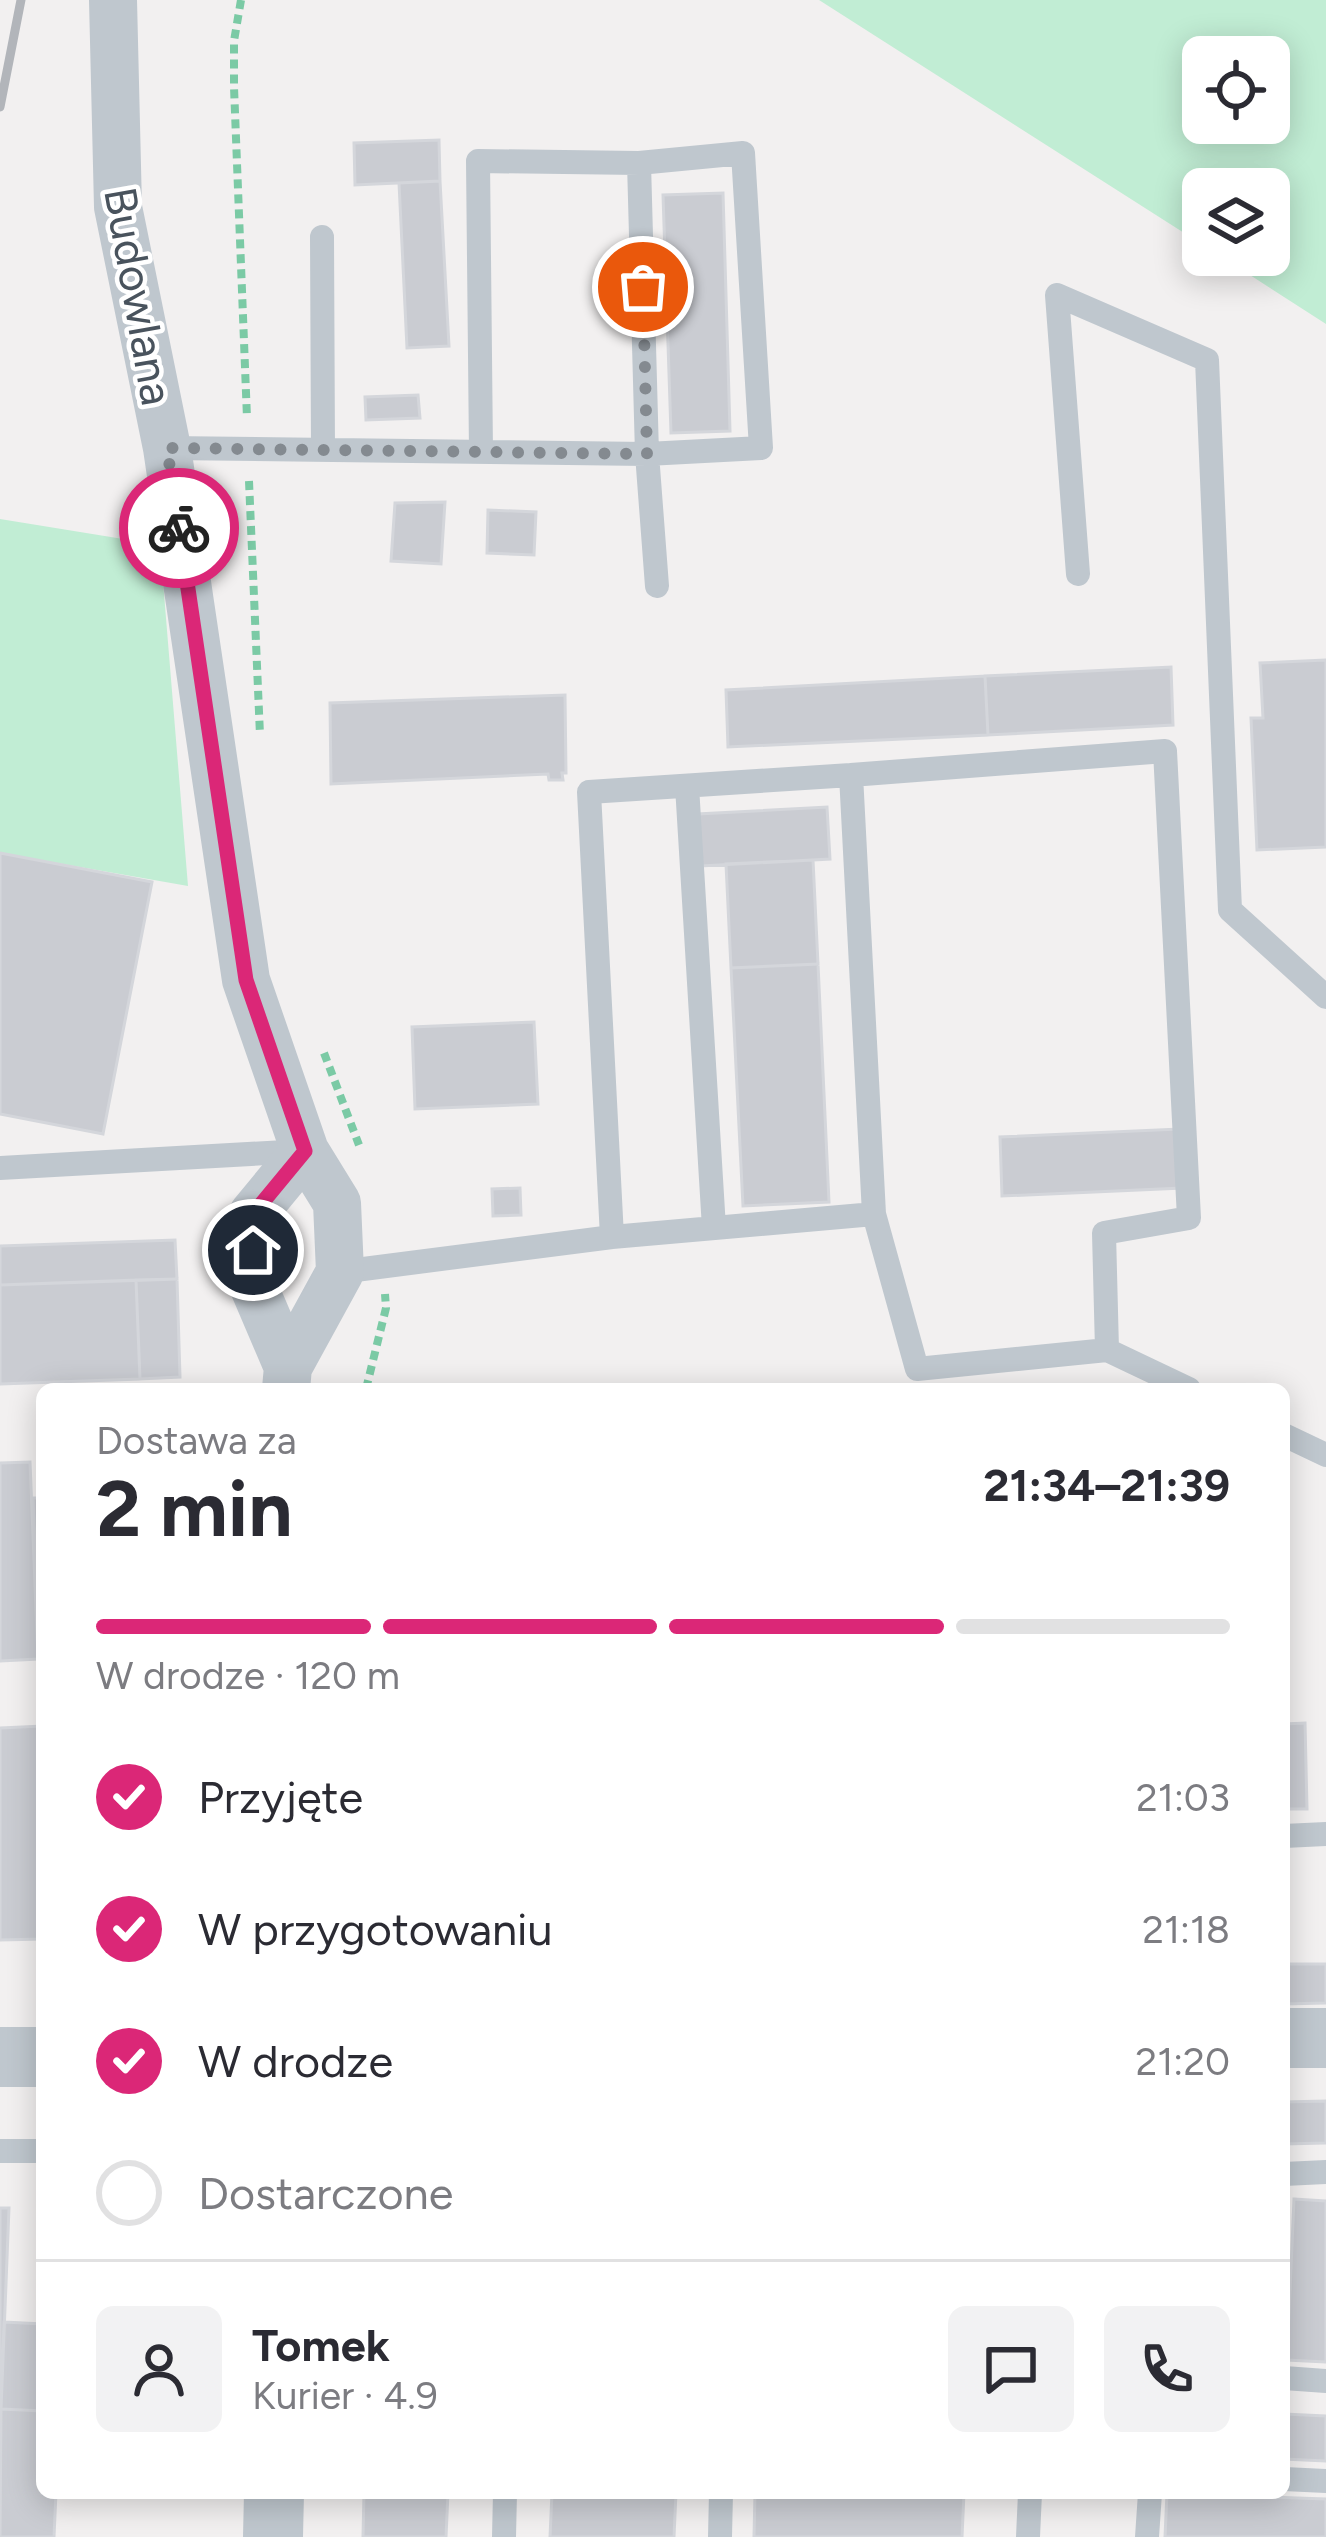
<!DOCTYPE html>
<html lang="pl">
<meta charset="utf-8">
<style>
body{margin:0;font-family:Figtree,sans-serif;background:#f2f2f3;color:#2b2b33;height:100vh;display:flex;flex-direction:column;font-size:45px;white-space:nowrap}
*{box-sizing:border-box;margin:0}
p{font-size:39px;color:#7c7c81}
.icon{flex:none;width:66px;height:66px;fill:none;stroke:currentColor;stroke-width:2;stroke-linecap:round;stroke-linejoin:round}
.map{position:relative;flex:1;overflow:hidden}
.side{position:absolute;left:36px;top:1383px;width:1254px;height:1116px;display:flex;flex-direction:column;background:#fff;border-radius:18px;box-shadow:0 6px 30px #0003}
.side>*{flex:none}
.buttons{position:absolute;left:1182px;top:36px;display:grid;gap:24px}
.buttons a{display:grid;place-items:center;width:108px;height:108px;border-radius:18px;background:#fff;box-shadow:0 6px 30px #0003;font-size:60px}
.pin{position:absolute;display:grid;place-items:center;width:102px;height:102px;color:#fff;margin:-51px;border:6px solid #fff;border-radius:50%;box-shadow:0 3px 12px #0007}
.courier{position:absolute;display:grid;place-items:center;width:120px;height:120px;margin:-60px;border:9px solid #db2777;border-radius:50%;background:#fff;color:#222;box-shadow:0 3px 15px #0007}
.summary em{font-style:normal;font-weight:700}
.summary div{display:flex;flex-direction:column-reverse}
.summary{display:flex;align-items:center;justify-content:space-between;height:204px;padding:0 60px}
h1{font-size:78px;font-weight:700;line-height:90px}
.bar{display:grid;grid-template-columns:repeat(4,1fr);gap:18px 12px;align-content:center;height:144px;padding:0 60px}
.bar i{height:15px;border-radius:9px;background:#e1e1e2}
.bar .on{background:#db2777}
.bar p{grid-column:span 4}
.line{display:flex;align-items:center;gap:30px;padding:0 60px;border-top:3px solid #e1e1e2}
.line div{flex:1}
.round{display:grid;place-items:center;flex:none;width:126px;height:126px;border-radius:18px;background:#f2f2f3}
ol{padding:0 60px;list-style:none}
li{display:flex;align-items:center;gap:36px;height:132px}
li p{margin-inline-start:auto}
li .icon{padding:12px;border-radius:50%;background:#db2777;color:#fff;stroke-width:4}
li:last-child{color:#7c7c81}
li i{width:66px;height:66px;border:6px solid #e1e1e2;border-radius:50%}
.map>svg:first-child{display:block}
.green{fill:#c1edd4;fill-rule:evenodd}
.building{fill:#caccd2;stroke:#d4d6db;stroke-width:3}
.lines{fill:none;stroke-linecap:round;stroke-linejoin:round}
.path{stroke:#7bcaa5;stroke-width:8;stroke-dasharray:9 6;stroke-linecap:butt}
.service{stroke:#bfc7ce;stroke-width:24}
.minor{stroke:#bfc7ce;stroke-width:48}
.tertiary{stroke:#bfc7ce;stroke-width:60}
.rail{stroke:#b2b5ba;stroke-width:9}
.done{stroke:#848a90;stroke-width:12;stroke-dasharray:0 21.6}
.route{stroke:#db2777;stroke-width:15}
.labels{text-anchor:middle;stroke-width:9;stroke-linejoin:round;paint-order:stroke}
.street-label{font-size:45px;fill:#49535d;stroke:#fff}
</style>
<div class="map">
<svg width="1326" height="2537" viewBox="0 0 1326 2537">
<rect width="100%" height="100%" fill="#f2f0f0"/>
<path class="green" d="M 819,0 L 1326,0 L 1326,324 L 1219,255 L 1269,255 L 1269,189 L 1203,189 L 1203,245 ZM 1203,57 L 1269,57 L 1269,123 L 1203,123 Z
M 0,519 L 160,545 L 188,886 L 0,853 Z"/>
<path class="building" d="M 439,140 L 440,181 L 355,185 L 354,143 Z
M 440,181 L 449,346 L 407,348 L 399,183 Z
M 723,193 L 730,431 L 671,433 L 663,195 Z
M 418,395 L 420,418 L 366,420 L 365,397 Z
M 445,502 L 441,564 L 391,561 L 395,503 Z
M 488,510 L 536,512 L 534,555 L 487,553 Z
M 1326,660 L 1326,847 L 1257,850 L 1251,718 L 1263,718 L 1260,663 Z
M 1171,667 L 1173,725 L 988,735 L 985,676 Z
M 985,676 L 988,735 L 728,747 L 726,690 Z
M 565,695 L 566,773 L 562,773 L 563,780 L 549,780 L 548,774 L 331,784 L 330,703 Z
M 827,807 L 830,859 L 701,866 L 698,814 Z
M 0,853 L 152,882 L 103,1134 L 0,1114 Z
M 813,860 L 818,964 L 731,968 L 726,864 Z
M 818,964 L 829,1202 L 743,1206 L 731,968 Z
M 534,1022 L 538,1104 L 415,1109 L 412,1027 Z
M 1179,1129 L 1182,1188 L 1002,1196 L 1000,1137 Z
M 520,1188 L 521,1215 L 493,1216 L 492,1189 Z
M 175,1240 L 177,1279 L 0,1285 L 0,1246 Z
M 177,1279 L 180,1377 L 140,1379 L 136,1280 Z
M 136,1280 L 140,1379 L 0,1384 L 0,1285 Z
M 30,1462 L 38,1659 L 0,1661 L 0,1463 Z
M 33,1498 L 42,1498 L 42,1620 L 38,1620 Z
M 1305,1723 L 1307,1809 L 1284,1809 L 1284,1724 Z
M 42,1726 L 42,1939 L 0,1940 L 0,1728 Z
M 1284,1964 L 1326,1964 L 1326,2003 L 1284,2004 Z
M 1326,2101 L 1326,2143 L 1284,2144 L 1284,2102 Z
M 1294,2199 L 1326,2201 L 1326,2362 L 1287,2360 Z
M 0,2208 L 9,2208 L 1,2409 L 0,2409 Z
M 4,2322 L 42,2324 L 42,2411 L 1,2409 Z
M 1,2409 L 42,2411 L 42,2493 L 56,2493 L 54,2537 L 0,2537 Z
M 1284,2414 L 1326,2416 L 1326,2461 L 1284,2459 Z
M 364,2493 L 448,2493 L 446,2537 L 363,2537 Z
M 552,2493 L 676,2493 L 674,2537 L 550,2537 Z
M 755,2493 L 964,2493 L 962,2537 L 754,2537 Z
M 1167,2493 L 1326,2499 L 1326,2537 L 1165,2537 Z"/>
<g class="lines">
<path class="path" d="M 241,0 L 234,41 L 234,87 L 247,418
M 249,481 L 260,735
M 324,1053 L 359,1145
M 366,1389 L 386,1308 L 385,1294"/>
<path class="service" d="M 639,163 L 743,153 L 761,448 L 647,454 L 657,586
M 322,237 L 323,450
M 167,448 L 647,454 L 639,163 L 478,161 L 481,452
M 1078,574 L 1057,295 L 1207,360 L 1230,910 L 1326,997
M 851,775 L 1165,751 L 1189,1218 L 1104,1233 L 1107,1350 L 917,1369 L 874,1214
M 687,786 L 714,1228
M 0,1168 L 303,1151
M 340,1272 L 612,1237 L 589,792 L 851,775 L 874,1214 L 612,1237
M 1107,1350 L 1189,1389
M 1284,1435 L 1326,1455
M 1284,1836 L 1326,1834
M 0,2151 L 42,2151
M 1284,2174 L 1326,2172
M 1284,2378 L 1326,2381
M 1284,2479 L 1326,2481
M 504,2537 L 505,2493
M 720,2537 L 721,2493
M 1028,2537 L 1030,2493
M 1147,2537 L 1150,2493"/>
<path class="minor" d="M 113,0 L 118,207 L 167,448 L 246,980 L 305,1151 L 337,1203 L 340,1272 L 288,1367 L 286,1389
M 288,1367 L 253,1285 L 253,1214 L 305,1151"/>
<path class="tertiary" d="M 1284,2038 L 1326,2038
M 0,2057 L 42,2057
M 273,2537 L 274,2493"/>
<path class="rail" d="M 0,107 L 21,0"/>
</g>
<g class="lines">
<path class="done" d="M 179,528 L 167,448 L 647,454 L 643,287"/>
<path class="route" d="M 179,528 L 246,980 L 305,1151 L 253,1214 L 253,1250"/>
</g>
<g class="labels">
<g class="street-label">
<text transform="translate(139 296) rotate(80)" y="16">Budowlana</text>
</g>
</g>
</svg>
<div class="buttons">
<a><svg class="icon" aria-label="locate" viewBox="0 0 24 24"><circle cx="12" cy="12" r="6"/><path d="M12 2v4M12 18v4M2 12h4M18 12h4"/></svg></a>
<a><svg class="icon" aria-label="layers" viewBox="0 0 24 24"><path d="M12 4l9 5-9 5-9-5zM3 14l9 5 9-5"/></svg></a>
</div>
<div class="pin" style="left:643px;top:287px;background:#ea580c"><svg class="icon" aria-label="bag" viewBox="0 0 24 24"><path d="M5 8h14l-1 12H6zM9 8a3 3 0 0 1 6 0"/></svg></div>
<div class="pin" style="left:253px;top:1250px;background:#1f2937"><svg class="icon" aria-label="home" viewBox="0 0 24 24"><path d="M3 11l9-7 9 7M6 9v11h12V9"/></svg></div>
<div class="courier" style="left:179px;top:528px"><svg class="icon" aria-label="bike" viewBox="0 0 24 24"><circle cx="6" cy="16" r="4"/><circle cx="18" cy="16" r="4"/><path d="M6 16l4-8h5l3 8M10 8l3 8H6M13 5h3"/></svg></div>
<section class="side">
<div class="summary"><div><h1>2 min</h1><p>Dostawa za</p></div><em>21:34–21:39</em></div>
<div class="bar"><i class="on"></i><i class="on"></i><i class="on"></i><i></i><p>W drodze · 120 m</p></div>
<ol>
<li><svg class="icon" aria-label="check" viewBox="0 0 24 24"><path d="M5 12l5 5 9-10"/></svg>Przyjęte<p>21:03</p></li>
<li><svg class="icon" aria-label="check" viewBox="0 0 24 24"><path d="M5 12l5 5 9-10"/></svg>W przygotowaniu<p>21:18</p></li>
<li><svg class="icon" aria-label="check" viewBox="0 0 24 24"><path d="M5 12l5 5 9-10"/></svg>W drodze<p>21:20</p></li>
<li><i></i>Dostarczone</li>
</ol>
<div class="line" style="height:216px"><a class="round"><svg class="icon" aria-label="person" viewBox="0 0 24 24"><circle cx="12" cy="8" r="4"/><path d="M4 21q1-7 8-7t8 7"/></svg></a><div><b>Tomek</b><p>Kurier · 4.9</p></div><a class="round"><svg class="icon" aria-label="chat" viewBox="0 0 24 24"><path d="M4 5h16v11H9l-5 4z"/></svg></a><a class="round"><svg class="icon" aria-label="phone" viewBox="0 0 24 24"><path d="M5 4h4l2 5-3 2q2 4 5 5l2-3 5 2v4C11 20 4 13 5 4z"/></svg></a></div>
</section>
</div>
